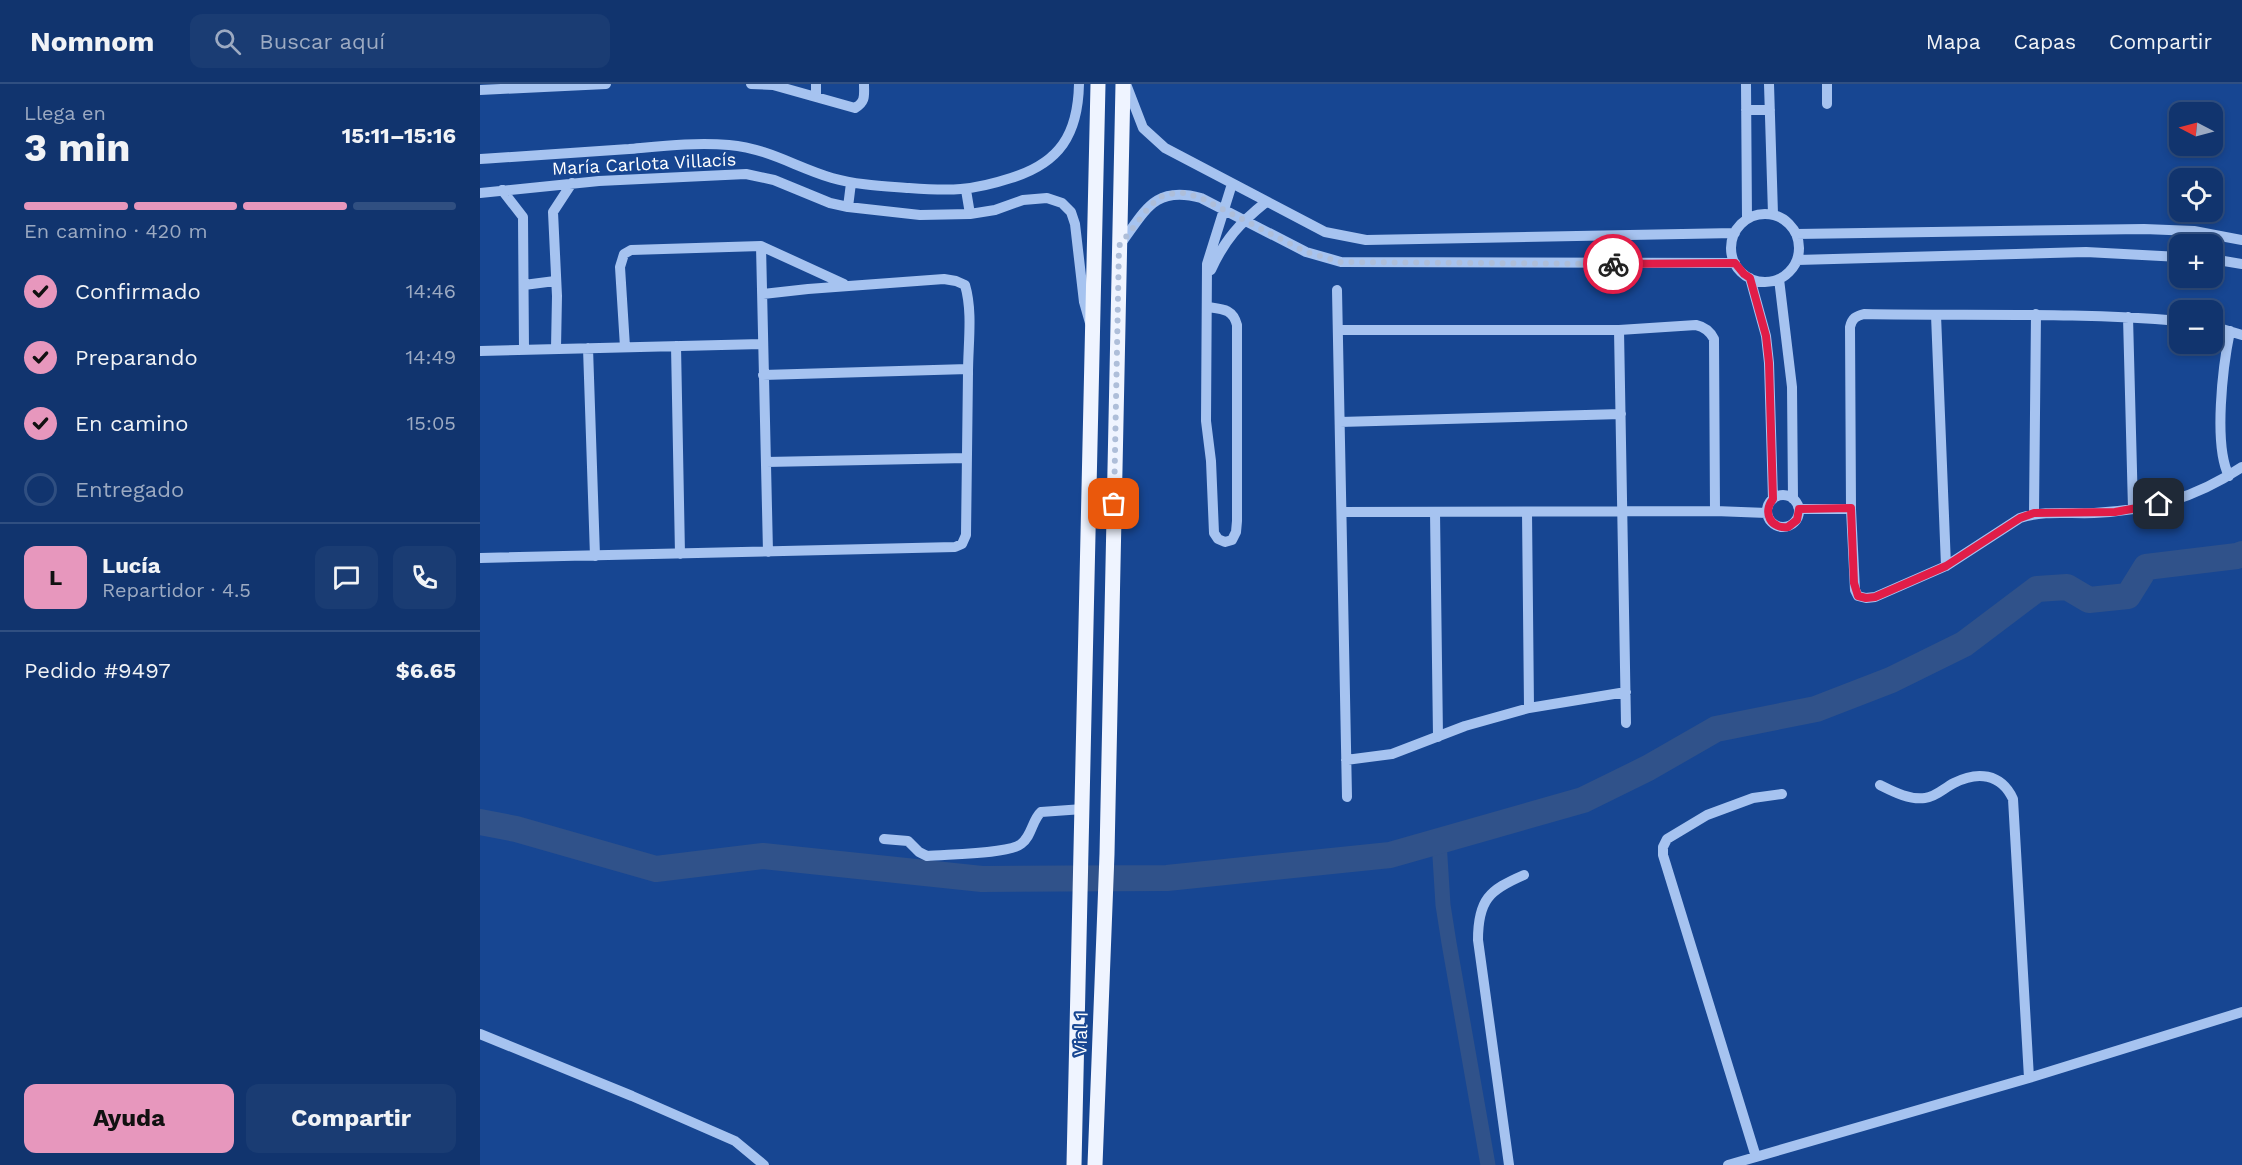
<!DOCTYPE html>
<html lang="es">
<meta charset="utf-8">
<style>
body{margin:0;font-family:"Work Sans",sans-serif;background:#1a3c73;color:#f1f3f6;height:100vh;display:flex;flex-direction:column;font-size:22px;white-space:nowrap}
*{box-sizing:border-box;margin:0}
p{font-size:20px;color:#9caac2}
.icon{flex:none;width:33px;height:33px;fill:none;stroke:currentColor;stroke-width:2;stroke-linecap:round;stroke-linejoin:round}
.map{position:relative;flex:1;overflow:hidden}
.details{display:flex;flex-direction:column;background:#11346e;width:480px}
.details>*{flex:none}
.needle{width:39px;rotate:276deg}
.controls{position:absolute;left:1689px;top:18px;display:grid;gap:12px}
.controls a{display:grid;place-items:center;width:54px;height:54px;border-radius:12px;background:#11346e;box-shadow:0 3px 9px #0003,0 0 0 2px #304f81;font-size:30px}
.pin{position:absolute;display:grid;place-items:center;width:51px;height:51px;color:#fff;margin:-26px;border-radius:12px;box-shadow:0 3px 9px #0006}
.courier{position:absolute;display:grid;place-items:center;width:60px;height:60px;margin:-30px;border:4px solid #e11d48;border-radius:50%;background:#fff;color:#222;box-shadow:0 2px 8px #0007}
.summary em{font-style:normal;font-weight:700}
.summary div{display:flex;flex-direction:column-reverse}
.summary{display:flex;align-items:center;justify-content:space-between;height:102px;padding:0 24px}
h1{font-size:39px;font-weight:700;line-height:45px}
.bar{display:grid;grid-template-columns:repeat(4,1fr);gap:9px 6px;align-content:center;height:72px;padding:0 24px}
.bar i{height:8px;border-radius:4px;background:#304f81}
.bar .selected{background:#e797bd}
.bar p{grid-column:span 4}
.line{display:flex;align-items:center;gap:15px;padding:0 24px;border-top:2px solid #304f81}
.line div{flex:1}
.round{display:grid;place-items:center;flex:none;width:63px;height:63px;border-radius:12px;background:#1a3c73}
ol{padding:0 24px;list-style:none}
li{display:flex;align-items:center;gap:18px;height:66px}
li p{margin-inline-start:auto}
li .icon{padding:6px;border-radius:50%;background:#e797bd;color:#111;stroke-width:4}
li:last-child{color:#9caac2}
li i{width:33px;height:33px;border:3px solid #304f81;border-radius:50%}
.action{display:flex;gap:12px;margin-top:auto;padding:12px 24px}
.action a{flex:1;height:69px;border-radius:12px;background:#e797bd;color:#111;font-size:24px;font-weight:700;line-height:69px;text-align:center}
.action a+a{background:#1a3c73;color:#f1f3f6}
header{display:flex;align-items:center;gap:36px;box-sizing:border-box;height:84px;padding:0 30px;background:#11346e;border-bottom:2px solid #304f81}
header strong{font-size:28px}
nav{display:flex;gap:33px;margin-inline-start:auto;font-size:21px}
.search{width:420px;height:54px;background:#1a3c73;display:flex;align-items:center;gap:15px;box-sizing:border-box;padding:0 21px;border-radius:12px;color:#9caac2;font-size:22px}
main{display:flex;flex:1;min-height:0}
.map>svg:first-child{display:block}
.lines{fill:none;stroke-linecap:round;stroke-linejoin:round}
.canal{stroke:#30528a;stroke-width:15}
.river{stroke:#30528a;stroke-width:26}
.minor{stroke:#a6c3f0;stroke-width:10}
.major{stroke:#eff4ff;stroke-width:15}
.done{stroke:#aebed9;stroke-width:6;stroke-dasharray:0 10.8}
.route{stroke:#e11d48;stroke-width:8}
.labels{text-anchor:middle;stroke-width:4.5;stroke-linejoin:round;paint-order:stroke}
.street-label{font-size:18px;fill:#fff;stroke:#174692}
</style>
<header>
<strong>Nomnom</strong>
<div class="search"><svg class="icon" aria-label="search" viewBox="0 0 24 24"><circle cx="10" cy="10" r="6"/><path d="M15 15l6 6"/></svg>Buscar aquí</div>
<nav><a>Mapa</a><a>Capas</a><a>Compartir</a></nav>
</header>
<main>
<section class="details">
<div class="summary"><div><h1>3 min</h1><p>Llega en</p></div><em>15:11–15:16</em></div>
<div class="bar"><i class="selected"></i><i class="selected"></i><i class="selected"></i><i></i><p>En camino · 420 m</p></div>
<ol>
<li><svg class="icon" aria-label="check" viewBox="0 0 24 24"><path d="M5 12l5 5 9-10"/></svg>Confirmado<p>14:46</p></li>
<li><svg class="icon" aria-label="check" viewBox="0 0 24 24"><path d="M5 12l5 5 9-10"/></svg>Preparando<p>14:49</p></li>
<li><svg class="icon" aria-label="check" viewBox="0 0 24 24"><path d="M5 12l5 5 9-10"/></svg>En camino<p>15:05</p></li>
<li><i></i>Entregado</li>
</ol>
<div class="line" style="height:108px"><b class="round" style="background:#e797bd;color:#111">L</b><div><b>Lucía</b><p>Repartidor · 4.5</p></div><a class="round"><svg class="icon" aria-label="chat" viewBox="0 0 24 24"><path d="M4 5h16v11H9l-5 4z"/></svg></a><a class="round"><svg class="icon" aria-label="phone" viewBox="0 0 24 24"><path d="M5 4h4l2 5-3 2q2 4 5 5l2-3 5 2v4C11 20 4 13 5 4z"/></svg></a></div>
<div class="line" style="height:78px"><div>Pedido #9497</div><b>$6.65</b></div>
<div class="action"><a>Ayuda</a><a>Compartir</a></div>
</section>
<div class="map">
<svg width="1762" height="1081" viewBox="0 0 1762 1081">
<rect width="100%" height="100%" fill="#174692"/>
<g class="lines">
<path class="canal" d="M 959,757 L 963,821 L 969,859 L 1008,1081"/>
<path class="river" d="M 0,738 L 36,745 L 176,785 L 283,772 L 502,795 L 687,794 L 910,771 L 1103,716 L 1168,684 L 1236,645 L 1336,625 L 1411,596 L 1484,560 L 1557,505 L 1587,503 L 1609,516 L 1648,512 L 1666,483 L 1757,472 L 1762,470"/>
<path class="minor" d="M 271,0 L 293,1 L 375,24 C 386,18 384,11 384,0
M 646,0 L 663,44 L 685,64 L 845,148 L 886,156 L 1255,149
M 1266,0 L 1267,135
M 1289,0 L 1293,130
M 1347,0 L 1347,20
M 0,6 L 126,0
M 336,13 L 336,0
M 1266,26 L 1290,26
M 0,75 C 50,72 100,68 149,65 C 182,62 216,58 249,61 C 290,65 315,83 352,94 C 377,101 403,102 429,104 C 471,107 491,107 531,94 C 580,79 598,50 599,0
M 22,106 L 43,133 L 44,266
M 486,106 L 490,130
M 0,109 L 119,97 L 266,90 L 294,96 L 350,119 L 368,123 L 440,131 L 490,130 L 515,126 L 543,116 L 567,114 L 582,119 L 591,128 L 595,140 L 604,218 L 610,239
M 368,123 L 371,99
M1251 164a34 34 0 1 1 68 0a34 34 0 1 1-68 0Z
M 1316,150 L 1664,145 L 1714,147 L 1762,156
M 281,162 L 288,468
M 639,162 C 665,128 673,101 721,114 L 826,168 L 861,178 L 1255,179
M 1732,175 L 1762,180
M 1317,176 L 1606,168 L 1700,173
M 731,186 C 745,155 760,139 786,118
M 1270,194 L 1286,252 L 1289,279 L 1293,415
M 1299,195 L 1312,303 L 1313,415
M 44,201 L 75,197
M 857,206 L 867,713
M 728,223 C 743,225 753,225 757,241 L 757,437 L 756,448 L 752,456 L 745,458 L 738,455 L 734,449 L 731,377 L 726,337 L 727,180 L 752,100
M 1456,231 L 1466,482
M 1648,233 L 1653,425
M 1700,237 C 1595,228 1490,232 1384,230 C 1376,232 1372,234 1370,243 L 1371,425 L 1375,506 L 1378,512 L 1386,514 L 1395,513 L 1466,482 L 1540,434 C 1564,426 1589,430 1614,429 C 1671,426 1714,415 1762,383
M 1732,242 L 1762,251
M 858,246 L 1139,246 L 1216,241 C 1225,243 1230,247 1234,255 L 1235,427
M 1139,246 L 1146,639
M 196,262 L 200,470
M 145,263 L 140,183 L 144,170 L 151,166 L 281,162 L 364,200
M 76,264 L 77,212 L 73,128 L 92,99
M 108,264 L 115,472
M 0,267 L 282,260
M 283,291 L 488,285
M 860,338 L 1141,330
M 286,378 L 487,374
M 1749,392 C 1733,361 1743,281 1750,247
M1287 427a16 16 0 1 1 32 0a16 16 0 1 1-32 0Z
M 1319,425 L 1371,425
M 862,428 L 1235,427 L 1287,429
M 955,428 L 958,653
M 1047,428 L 1049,624
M 1554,429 L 1556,230
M 0,474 L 475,463 L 482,460 L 486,451 C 487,397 487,343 488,289 C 488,260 493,228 485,201 L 476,197 L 464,195 L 328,205 L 283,210
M 866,676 L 912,670 L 985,642 L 1049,624 L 1146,608
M 1400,701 C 1414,708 1429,716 1445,714 C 1456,713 1464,704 1474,699 C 1497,687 1521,689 1533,715 L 1549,994
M 404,755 L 428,757 L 439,768 L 447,772 C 466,770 529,770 541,760 C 552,752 552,736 561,728 L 603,725
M 0,950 L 152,1012 L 255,1057 L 284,1081
M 1276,1073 L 1183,771 L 1183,763 L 1187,755 L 1227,731 L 1273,714 L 1302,710
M 1029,1081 L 998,856 C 998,816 1009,806 1044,791
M 1248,1081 L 1549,994 L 1762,928"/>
<path class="major" d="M 594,1081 L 618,0
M 615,1081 L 627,770 L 643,0"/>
</g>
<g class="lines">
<path class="done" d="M 634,420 L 639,162 L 669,123 L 680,113 L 690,110 L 704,109 L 721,114 L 826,168 L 861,178 L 1133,180"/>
<path class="route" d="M 1133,180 L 1255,179 L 1264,190 L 1270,194 L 1286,252 L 1289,279 L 1293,415 C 1282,429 1291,445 1308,443 L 1317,436 L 1319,425 L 1371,424 L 1374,499 L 1378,512 L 1386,514 L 1395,513 L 1466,482 L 1540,434 L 1554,429 L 1635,428 L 1679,420"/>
</g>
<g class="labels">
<g class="street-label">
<text transform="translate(164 80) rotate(-3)" y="6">María Carlota Villacís</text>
<text transform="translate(601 950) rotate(-88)" y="6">Vial 1</text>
</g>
</g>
</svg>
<div class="controls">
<a><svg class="needle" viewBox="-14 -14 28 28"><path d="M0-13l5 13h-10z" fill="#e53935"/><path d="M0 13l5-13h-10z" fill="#9caac2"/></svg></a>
<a><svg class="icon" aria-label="locate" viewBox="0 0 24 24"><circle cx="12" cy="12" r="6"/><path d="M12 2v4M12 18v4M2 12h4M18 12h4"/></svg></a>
<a>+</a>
<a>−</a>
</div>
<div class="pin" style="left:634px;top:420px;background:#ea580c"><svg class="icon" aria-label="bag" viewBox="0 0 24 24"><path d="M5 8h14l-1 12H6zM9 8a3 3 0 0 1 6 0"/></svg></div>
<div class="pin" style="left:1679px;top:420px;background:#1f2937"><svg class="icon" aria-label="home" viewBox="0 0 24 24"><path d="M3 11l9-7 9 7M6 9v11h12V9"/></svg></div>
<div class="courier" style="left:1133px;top:180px"><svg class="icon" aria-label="bike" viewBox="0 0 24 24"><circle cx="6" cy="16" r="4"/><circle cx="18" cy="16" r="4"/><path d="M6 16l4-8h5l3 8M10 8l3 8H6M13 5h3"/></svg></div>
</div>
</main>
